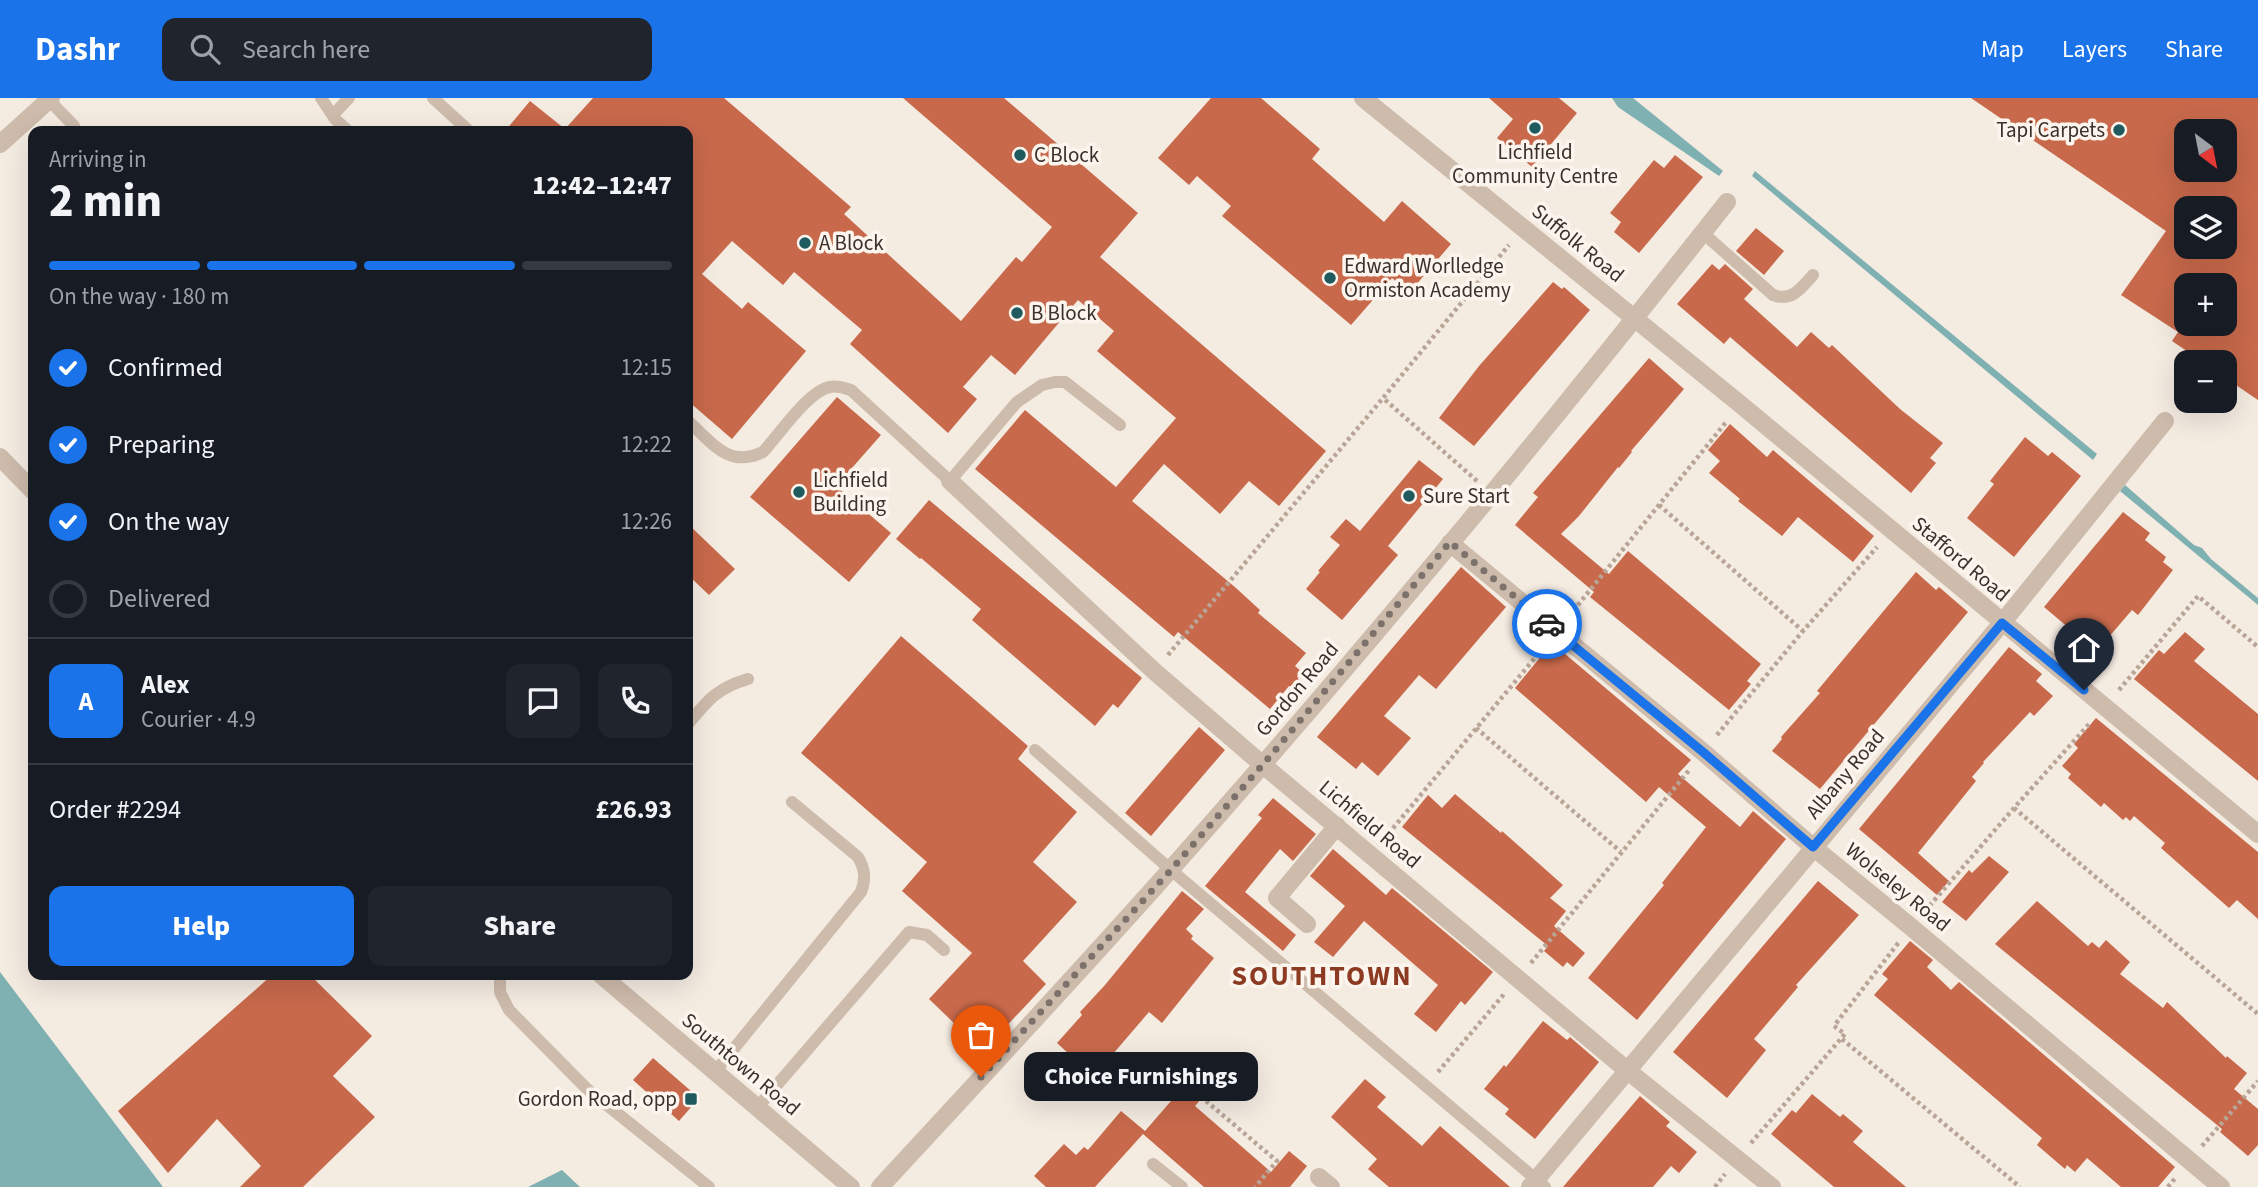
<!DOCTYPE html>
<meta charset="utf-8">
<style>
body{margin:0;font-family:"Source Sans 3",sans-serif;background:#20242c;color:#f1f3f6;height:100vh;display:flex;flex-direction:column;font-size:26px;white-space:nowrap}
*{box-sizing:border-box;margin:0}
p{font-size:23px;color:#9ea1a6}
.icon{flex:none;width:38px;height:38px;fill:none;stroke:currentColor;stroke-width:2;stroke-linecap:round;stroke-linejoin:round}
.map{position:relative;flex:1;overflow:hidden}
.panel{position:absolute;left:28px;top:28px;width:665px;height:854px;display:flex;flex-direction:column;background:#171b24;border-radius:14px;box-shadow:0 7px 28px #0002}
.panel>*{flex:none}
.needle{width:46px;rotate:148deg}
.tools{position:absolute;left:2174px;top:21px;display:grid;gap:14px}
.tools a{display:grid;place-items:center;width:63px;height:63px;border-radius:14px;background:#171b24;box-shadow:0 7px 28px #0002;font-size:35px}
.pin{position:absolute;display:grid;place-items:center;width:60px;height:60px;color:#fff;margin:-72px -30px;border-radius:50% 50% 50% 0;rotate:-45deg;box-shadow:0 0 7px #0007}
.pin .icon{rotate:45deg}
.courier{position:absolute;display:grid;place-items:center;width:70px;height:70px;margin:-35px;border:5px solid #1a73e8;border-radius:50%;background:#fff;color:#222;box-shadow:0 2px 9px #0007}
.bubble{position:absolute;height:49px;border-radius:14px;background:#171b24;box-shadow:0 7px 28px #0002;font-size:23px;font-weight:800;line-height:49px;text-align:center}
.headline em{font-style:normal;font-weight:800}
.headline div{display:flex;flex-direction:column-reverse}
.headline{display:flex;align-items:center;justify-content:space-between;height:119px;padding:0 21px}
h1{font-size:46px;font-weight:800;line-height:52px}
.bar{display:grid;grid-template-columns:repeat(4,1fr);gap:10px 7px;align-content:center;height:84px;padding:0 21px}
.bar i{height:9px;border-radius:5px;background:#363941}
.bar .active{background:#1a73e8}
.bar p{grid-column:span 4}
.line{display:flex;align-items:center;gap:18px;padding:0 21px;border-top:2px solid #363941}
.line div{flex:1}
.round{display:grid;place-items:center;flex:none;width:74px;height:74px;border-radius:14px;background:#20242c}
ol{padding:0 21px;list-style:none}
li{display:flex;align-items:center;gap:21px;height:77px}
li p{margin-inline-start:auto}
li .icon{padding:7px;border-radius:50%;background:#1a73e8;color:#fff;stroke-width:4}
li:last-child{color:#9ea1a6}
li i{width:38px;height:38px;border:4px solid #363941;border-radius:50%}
.action{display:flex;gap:14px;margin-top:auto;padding:14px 21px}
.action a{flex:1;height:80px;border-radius:14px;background:#1a73e8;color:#fff;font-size:28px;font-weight:800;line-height:80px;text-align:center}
.action a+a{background:#20242c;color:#f1f3f6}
header{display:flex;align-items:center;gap:42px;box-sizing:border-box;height:98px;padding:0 35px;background:#1a73e8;color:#fff}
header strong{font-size:33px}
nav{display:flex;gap:38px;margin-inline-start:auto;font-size:24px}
.search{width:490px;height:63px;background:#20242c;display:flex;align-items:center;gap:18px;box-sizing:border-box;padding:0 24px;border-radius:14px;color:#9ea1a6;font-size:26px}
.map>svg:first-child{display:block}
.water{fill:#7fb0b2}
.building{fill:#c8694b;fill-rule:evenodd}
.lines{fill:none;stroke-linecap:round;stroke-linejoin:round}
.path{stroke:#b9a596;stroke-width:4.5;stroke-dasharray:3.5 3.5;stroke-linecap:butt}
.service{stroke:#cdbbac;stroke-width:12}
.minor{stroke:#cdbbac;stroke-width:18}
.tertiary{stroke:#cdbbac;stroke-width:18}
.done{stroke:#7c716b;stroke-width:7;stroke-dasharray:0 12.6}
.route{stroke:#1a73e8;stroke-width:9}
.poi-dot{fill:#1f5a5e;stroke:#fbf5ee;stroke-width:2.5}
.labels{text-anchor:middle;stroke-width:7;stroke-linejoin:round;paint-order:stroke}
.poi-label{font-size:21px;fill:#3b302b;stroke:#fbf5ee;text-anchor:start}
.street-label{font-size:21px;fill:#3b302b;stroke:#fbf5ee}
.district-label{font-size:28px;font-weight:bold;letter-spacing:2px;fill:#8c3b22;stroke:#fbf5ee}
</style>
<header>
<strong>Dashr</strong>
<div class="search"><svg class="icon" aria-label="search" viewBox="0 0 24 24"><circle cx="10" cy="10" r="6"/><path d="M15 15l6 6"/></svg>Search here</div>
<nav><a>Map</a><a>Layers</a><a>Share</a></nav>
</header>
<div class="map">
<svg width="2258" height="1089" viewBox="0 0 2258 1089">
<rect width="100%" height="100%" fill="#f4ebe1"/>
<path class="water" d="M 1612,0 L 1633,0 L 1723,73 L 1719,78 L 1618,9 Z
M 1755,73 L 2097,356 L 2093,362 L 1752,78 Z
M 2125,387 L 2194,447 L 2202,450 L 2211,461 L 2258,500 L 2258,507 L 2120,393 Z
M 0,874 L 163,1089 L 0,1089 Z
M 562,1072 L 580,1089 L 528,1089 Z"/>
<path class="building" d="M 593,0 L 724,0 L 851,109 L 844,116 L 961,223 L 1016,159 L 1022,164 L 1052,129 L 903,0 L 1004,0 L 1138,115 L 1100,159 L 1326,353 L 1279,408 L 1249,383 L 1220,416 L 1164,366 L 1132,403 L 1236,490 L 1260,512 L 1258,515 L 1306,555 L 1295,568 L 1302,574 L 1297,578 L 1303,590 L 1289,588 L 1270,611 L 1178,534 L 1174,539 L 975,371 L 1025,312 L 1116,389 L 1176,320 L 1097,253 L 1114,233 L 1078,202 L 1015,277 L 991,257 L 963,289 L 977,301 L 948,335 L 850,246 L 862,232 L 794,174 L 783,187 L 732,143 L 702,176 L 742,211 L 748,204 L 806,253 L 732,341 L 688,303 L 688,33 L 505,33 L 530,3 L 565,31 Z
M 1211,0 L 1261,0 L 1320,51 L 1312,61 L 1384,124 L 1402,103 L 1451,146 L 1409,195 L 1392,180 L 1351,227 L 1222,118 L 1231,108 L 1197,78 L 1189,87 L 1158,60 Z
M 1489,0 L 1559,0 L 1577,15 L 1532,69 L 1497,40 L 1513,21 Z
M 1971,0 L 2258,0 L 2258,302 L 2224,279 L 2224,264 L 2203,264 L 2172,243 L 2178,234 L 2121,197 L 2166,133 ZM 2186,33 L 2224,33 L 2224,72 L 2186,72 ZM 2186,110 L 2224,110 L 2224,149 L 2186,149 ZM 2186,187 L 2224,187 L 2224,226 L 2186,226 Z
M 1675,57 L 1703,79 L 1639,155 L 1614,134 L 1621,124 L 1610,115 L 1654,62 L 1664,70 Z
M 1756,130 L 1784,153 L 1764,177 L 1736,153 Z
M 1712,166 L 1719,172 L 1725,166 L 1753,191 L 1744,201 L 1797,249 L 1811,234 L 1829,250 L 1832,247 L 1900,311 L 1943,345 L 1930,360 L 1936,365 L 1911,395 L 1730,239 L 1724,246 L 1677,206 Z
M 1553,184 L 1562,191 L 1564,189 L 1590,212 L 1474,348 L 1439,320 L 1479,268 Z
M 1649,260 L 1684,291 L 1631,353 L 1632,354 L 1619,370 L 1618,369 L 1579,418 L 1561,436 L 1609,476 L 1628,453 L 1761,566 L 1747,583 L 1751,586 L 1729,612 L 1590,499 L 1594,494 L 1515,427 L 1538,399 L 1533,395 Z
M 837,299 L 881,337 L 836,388 L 891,435 L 849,484 L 750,399 Z
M 1730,326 L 1767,359 L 1773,352 L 1874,438 L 1853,464 L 1798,419 L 1782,438 L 1738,403 L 1740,401 L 1709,375 L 1720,363 L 1708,352 Z
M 2025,339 L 2048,358 L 2052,354 L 2081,378 L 2014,459 L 1967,420 L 1994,386 L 1990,383 Z
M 1419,362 L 1443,381 L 1388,448 L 1398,457 L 1342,522 L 1306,491 L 1320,474 L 1318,473 L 1340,447 L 1330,439 L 1346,421 L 1360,433 Z
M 929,402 L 1142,580 L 1118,610 L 1113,606 L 1095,628 L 972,522 L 981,511 L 921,460 L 920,461 L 896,441 Z
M 2123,414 L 2150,435 L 2145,442 L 2166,459 L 2163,464 L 2173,472 L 2138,517 L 2132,512 L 2102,547 L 2076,524 L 2070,531 L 2044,509 Z
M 688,426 L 735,471 L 709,497 L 688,477 Z
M 1461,469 L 1506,509 L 1436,591 L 1419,577 L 1384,618 L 1411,640 L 1378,678 L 1362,664 L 1356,671 L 1317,639 Z
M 1916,474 L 1936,492 L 1939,489 L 1968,514 L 1820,691 L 1772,653 L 1782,641 L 1781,639 L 1820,595 L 1817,593 Z
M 2185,534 L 2205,551 L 2194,563 L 2258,616 L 2258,683 L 2134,581 L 2159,552 L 2164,556 Z
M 901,538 L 1028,648 L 1018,661 L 1077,714 L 1033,764 L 1077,804 L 1023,863 L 1046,886 L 983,953 L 929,901 L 972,855 L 902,793 L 927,764 L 801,655 Z
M 1552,545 L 1691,662 L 1678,676 L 1740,729 L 1753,713 L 1786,741 L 1637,922 L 1588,880 L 1664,787 L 1662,785 L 1706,729 L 1659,689 L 1646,704 L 1515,590 Z
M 2009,549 L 2042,576 L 2036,583 L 2053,598 L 2034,618 L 2030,614 L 1983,664 L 1984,665 L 1972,679 L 1976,683 L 1918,755 L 1949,783 L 1937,797 L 1859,731 Z
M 2096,620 L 2258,754 L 2258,821 L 2237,802 L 2229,810 L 2161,750 L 2165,745 L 2134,718 L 2130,723 L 2126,719 L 2123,722 L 2104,705 L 2101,709 L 2068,680 L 2071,676 L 2062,668 L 2078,650 L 2074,646 Z
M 1199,629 L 1225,652 L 1151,738 L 1125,715 Z
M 1455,696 L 1501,735 L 1502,733 L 1563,787 L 1550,800 L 1566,813 L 1554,828 L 1585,855 L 1573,869 L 1567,864 L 1563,869 L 1544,853 L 1548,848 L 1402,729 L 1428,697 L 1442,710 Z
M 1273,700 L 1316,736 L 1293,763 L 1280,751 L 1245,794 L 1296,837 L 1283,853 L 1205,788 L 1262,720 L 1258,717 Z
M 1333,751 L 1386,797 L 1392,790 L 1493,874 L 1465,907 L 1461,903 L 1436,934 L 1414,916 L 1438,887 L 1364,823 L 1333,859 L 1314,844 L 1345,808 L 1310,778 Z
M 1989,758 L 2009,774 L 1966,823 L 1942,804 L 1969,772 L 1972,775 Z
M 1818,783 L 1859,817 L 1796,887 L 1798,889 L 1754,941 L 1766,952 L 1727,1000 L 1673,954 Z
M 1182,793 L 1204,811 L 1186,831 L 1193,838 L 1191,841 L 1214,860 L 1162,925 L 1149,914 L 1100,971 L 1089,960 L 1082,968 L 1057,945 L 1082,917 L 1080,914 L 1105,887 Z
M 2037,803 L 2088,848 L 2092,844 L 2099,850 L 2106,842 L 2130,864 L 2120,876 L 2163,910 L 2167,904 L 2226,960 L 2227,958 L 2247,975 L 2234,991 L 2258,1011 L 2258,1047 L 2248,1058 L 2220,1034 L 2222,1031 L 1995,846 Z
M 1910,843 L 1933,862 L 1927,869 L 1951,892 L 1959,884 L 2175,1069 L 2158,1089 L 2121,1089 L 2087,1060 L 2075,1074 L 2067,1067 L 2065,1071 L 2037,1047 L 2042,1040 L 1874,897 L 1888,881 L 1882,876 Z
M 272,877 L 310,877 L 372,938 L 333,978 L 375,1019 L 303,1089 L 240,1089 L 261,1068 L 217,1021 L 168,1075 L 118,1013 Z
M 1543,923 L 1567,942 L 1570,939 L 1599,964 L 1535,1041 L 1505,1016 L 1509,1011 L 1484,991 L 1504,967 L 1506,969 Z
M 1210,958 L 1226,973 L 1195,1008 L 1271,1074 L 1289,1053 L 1307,1068 L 1290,1089 L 1204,1089 L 1143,1036 L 1095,1089 L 1046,1089 L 1034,1078 L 1064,1046 L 1076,1057 L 1084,1049 L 1088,1052 L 1121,1013 L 1145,1033 Z
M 653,960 L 699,1000 L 679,1023 L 633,982 Z
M 1365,981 L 1386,999 L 1377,1009 L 1422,1048 L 1440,1028 L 1510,1089 L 1389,1089 L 1368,1071 L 1377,1061 L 1331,1019 Z
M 1812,996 L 1840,1019 L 1843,1016 L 1863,1033 L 1853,1044 L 1906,1089 L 1834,1089 L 1771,1036 L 1792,1012 L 1796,1015 Z
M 1640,998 L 1670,1024 L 1666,1028 L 1697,1054 L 1679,1075 L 1671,1068 L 1653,1089 L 1563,1089 Z"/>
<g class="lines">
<path class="path" d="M 1477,383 L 1383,300 L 1509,147
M 1659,407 L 1803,533
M 1569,518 L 1727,323
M 1168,557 L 1383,300
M 2119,592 L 2198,498 L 2258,549
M 1476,630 L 1621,754
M 1717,637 L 1803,533 L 1877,449
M 2014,710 L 2258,916
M 1384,741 L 1544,549
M 1925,813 L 2014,710 L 2090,625
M 1531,865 L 1690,671
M 1842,941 L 2020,1089
M 1438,974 L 1505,895
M 1206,1003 L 1277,1063 L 1255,1089
M 1751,1045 L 1845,936 L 1834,928 L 1899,844
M 2202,1048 L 2258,983
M 1715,1089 L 1725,1076
M 2168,1089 L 2176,1079"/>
<path class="service" d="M 321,0 L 335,21 L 348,33
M 433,0 L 469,33
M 49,2 L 74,28 L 76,33
M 333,17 L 349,0
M 1703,135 L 1773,197 C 1792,204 1801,190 1813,177
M 688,323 C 712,344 728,371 763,354 C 779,337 808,293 830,289 C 837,287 844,290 851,292 L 950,383 L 1017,304 L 1042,287 L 1055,284 L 1065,284 L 1120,327
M 688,626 C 708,602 717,590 748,581
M 1035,652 L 1171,772 L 1545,1089
M 500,877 L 500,894 L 509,912 L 587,991 L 709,1089
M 715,974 L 861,794 C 866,781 865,771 858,759 L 792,704
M 757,1010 L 909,834 L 927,837 L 944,852
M 1153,1066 L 1182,1089"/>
<path class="minor" d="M 0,46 L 51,0
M 950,383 L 1154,573 L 1263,667 L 1628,973 L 1772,1089
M 1450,445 L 1703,654 L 1813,749 L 1911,829 L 2221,1089
M 1307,826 L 1277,800 L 1337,728
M 1319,1079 L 1331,1089
M 880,1089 C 978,983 1076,878 1171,771 C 1363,555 1548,331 1727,104
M 1530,1089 L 2002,525 L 2165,323"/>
<path class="tertiary" d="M 1363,0 L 1740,306 L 2258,736
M 0,359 L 33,393
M 601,877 L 851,1089"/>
</g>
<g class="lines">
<path class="done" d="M 981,979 L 1171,772 L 1272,656 L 1450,444 L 1547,526"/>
<path class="route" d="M 1547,526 L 1703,654 L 1813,749 L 2002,525 L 2084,592"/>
</g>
<g class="poi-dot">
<circle cx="1535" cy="30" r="7"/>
<circle cx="2119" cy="32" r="7"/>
<circle cx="1020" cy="57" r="7"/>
<circle cx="805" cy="145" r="7"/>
<circle cx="1330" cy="180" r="7"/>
<circle cx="1017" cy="215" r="7"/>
<circle cx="799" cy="394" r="7"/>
<circle cx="1409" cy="398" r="7"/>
<rect x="684" y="994" width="14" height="14" rx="3.5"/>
</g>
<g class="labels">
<g class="poi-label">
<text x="2105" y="39" text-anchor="end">Tapi Carpets</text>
<text x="1535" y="61" text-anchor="middle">Lichfield<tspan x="1535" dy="24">Community Centre</tspan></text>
<text x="1034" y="64">C Block</text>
<text x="819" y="152">A Block</text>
<text x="1344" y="175">Edward Worlledge<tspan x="1344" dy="24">Ormiston Academy</tspan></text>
<text x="1031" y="222">B Block</text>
<text x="813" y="389">Lichfield<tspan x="813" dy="24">Building</tspan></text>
<text x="1423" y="405">Sure Start</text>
<text x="677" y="1008" text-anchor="end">Gordon Road, opp</text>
</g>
<g class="street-label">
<text transform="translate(1578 145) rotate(39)" y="7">Suffolk Road</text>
<text transform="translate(1961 461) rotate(40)" y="7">Stafford Road</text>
<text transform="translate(1297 591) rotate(-50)" y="7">Gordon Road</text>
<text transform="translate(1845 676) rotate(-50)" y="7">Albany Road</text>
<text transform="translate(1370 726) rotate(40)" y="7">Lichfield Road</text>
<text transform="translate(1898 789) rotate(39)" y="7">Wolseley Road</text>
<text transform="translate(741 966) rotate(40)" y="7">Southtown Road</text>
</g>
<g class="district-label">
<text x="1322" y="887">SOUTHTOWN</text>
</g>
</g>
</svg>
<div class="tools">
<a><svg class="needle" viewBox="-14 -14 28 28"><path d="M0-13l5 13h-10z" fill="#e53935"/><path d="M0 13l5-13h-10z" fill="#9ea1a6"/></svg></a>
<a><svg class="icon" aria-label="layers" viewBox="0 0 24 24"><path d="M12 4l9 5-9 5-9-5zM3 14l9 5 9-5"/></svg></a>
<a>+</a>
<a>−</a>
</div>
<div class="pin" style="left:981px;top:979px;background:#ea580c"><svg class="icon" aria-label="bag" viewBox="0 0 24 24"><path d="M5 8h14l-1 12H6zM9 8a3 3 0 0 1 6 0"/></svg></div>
<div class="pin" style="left:2084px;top:592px;background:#1f2937"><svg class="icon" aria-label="home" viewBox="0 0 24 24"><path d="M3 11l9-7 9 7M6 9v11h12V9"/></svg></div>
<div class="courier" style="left:1547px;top:526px"><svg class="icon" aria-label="car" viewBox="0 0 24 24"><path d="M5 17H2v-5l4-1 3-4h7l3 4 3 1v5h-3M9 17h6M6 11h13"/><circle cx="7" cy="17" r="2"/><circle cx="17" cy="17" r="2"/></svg></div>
<div class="bubble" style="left:1024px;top:954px;width:234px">Choice Furnishings</div>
<section class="panel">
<div class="headline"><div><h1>2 min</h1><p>Arriving in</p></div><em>12:42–12:47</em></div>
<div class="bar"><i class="active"></i><i class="active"></i><i class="active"></i><i></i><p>On the way · 180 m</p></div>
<ol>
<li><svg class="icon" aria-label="check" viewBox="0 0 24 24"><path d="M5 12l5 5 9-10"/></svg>Confirmed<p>12:15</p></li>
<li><svg class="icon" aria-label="check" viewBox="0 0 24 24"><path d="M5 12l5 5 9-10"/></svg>Preparing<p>12:22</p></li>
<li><svg class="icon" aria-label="check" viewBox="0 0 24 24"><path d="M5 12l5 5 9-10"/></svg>On the way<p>12:26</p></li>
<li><i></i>Delivered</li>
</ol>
<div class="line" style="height:126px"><b class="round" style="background:#1a73e8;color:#fff">A</b><div><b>Alex</b><p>Courier · 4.9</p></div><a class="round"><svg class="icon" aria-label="chat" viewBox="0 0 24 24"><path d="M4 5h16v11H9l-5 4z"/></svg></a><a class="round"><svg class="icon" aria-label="phone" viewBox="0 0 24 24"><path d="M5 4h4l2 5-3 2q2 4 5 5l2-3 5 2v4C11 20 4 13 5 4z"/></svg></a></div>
<div class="line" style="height:91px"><div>Order #2294</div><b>£26.93</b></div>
<div class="action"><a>Help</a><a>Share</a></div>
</section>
</div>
